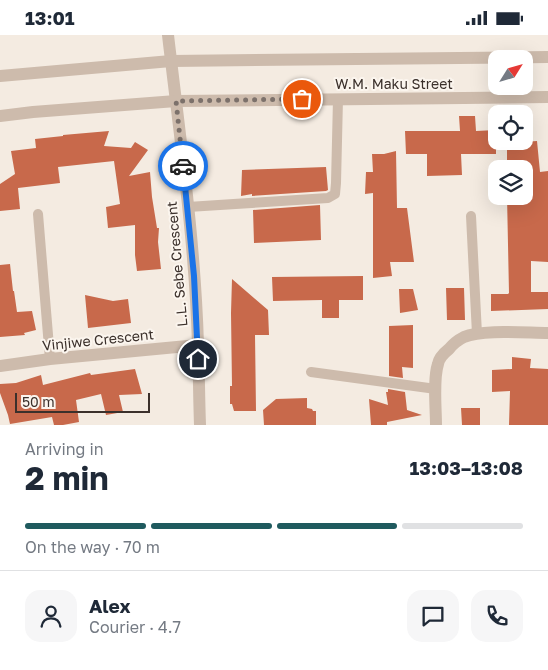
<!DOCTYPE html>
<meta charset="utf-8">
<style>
body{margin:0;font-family:"Golos Text",sans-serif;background:#f6f6f7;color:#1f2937;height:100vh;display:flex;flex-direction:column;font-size:19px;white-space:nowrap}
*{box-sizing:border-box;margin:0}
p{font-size:16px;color:#747a83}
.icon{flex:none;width:28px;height:28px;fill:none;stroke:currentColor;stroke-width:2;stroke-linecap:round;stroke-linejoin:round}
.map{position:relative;height:390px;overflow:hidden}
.panel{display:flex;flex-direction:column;background:#fff;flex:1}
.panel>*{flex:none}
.needle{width:32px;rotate:53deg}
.fabs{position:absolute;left:488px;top:15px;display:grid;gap:10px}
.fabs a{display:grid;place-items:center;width:45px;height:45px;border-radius:10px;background:#fff;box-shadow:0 5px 20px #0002;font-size:25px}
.scale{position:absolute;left:15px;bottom:12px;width:135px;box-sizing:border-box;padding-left:5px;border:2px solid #3b302b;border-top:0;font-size:14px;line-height:18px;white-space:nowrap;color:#3b302b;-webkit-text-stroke:4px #fbf5ee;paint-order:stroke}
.pin{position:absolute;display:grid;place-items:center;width:42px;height:42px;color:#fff;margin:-21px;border:2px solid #fff;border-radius:50%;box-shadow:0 1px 5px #0007}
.courier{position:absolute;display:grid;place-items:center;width:50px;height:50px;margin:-25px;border:4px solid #1a73e8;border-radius:50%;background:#fff;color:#222;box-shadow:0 1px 6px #0007}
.summary em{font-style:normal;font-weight:700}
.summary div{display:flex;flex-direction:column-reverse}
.summary{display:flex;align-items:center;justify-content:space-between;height:85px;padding:0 25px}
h1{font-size:32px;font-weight:700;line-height:38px}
.bar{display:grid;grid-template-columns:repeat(4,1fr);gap:8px 5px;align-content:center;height:60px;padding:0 25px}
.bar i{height:6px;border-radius:4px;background:#e0e1e3}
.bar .current{background:#1f5a5e}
.bar p{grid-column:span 4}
.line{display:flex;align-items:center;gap:12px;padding:0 25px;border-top:1px solid #e0e1e3}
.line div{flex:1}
.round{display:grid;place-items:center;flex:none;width:52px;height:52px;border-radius:15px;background:#f6f6f7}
.status{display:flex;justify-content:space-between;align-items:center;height:35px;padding:0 25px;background:#fff;direction:ltr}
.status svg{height:14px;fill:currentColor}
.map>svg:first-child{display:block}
.building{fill:#c8694b}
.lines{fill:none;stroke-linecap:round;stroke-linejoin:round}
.service{stroke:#cdbbac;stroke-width:10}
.minor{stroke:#cdbbac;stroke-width:12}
.tertiary{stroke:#cdbbac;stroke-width:12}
.done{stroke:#7c716b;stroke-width:5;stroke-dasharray:0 9}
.route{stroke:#1a73e8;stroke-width:6}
.labels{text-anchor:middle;stroke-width:4;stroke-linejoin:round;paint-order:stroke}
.street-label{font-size:14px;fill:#3b302b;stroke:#fbf5ee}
</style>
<div class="status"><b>13:01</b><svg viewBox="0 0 49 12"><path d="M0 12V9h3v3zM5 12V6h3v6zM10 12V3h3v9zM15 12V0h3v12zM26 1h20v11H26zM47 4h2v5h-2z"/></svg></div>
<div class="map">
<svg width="548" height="390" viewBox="0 0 548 390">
<rect width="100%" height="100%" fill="#f4ebe1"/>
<path class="building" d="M 459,81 L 475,81 L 476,96 L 496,95 L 496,119 L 461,119 L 462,140 L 427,141 L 427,119 L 406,119 L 405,96 L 460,96 Z
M 109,96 L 104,111 L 131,113 L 135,107 L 148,115 L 129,141 L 150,137 L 152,162 L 157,193 L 159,193 L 158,207 L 161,234 L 137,236 L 135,220 L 135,190 L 108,193 L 106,172 L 120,169 L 114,126 L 58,132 L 60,148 L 18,153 L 20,174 L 0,176 L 0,149 L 15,139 L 11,116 L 36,113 L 35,104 L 63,101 L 63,100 Z
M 537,106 L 540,137 L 548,136 L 548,227 L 531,226 L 531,257 L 548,257 L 548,274 L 491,276 L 491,259 L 508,259 L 509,258 L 507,161 L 524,161 L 524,134 L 507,134 L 507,108 Z
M 396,116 L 397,173 L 407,173 L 414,227 L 390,227 L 392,241 L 373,243 L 373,158 L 365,159 L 366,137 L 373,137 L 372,119 L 384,119 Z
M 326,132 L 328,155 L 326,156 L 252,161 L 252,159 L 241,161 L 242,135 Z
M 320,170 L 321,205 L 254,208 L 253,175 Z
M 10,229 L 13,256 L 14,256 L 17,277 L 32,276 L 36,295 L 24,298 L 25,300 L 0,302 L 0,230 Z
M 363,241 L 363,265 L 339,265 L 339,283 L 322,283 L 322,265 L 273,266 L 272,242 Z
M 232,244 L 268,275 L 269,300 L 255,300 L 256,376 L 234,376 L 232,369 L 230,369 L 230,351 L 232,351 L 231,278 Z
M 446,253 L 464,253 L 465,285 L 447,285 Z
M 399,254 L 413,254 L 418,275 L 400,278 Z
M 85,260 L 113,266 L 128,264 L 131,288 L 88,293 Z
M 413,290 L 413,333 L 402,332 L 403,343 L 389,341 L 389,291 Z
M 512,322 L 531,324 L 530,333 L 548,334 L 548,390 L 509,390 L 510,356 L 492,357 L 492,335 L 512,334 Z
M 135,334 L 142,359 L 119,360 L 123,377 L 106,380 L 101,359 L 76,365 L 79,387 L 63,390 L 54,390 L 52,382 L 10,389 L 8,380 L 0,358 L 0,349 L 16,348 L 41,340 L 43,350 L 90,338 L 91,340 Z
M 388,354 L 405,357 L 407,375 L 422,380 L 387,387 L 387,390 L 371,390 L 369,364 L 388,370 L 386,357 L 388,357 Z
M 307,363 L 307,373 L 312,374 L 313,376 L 316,376 L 316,390 L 264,390 L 263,375 L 276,364 Z
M 461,373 L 480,373 L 480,390 L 462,390 Z"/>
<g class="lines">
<path class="service" d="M 188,172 L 328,163 L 335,159 L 336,148 L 338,64
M 38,179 L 50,324
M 471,181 L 477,299
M 311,337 L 436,354"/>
<path class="minor" d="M 168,0 C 180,103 195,206 198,310 C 199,337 199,363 200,390
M 0,331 L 50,324 L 198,310
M 436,390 C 436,374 433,344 438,329 C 439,323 444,318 449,314 C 453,309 458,305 464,302 C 482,294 527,298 548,298"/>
<path class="tertiary" d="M 0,41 L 171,26 L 548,22
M 0,81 L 33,77 L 176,66 L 548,62"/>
</g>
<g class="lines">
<path class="done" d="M 183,131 L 176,66 L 302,64"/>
<path class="route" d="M 183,131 L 194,241 L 198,324"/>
</g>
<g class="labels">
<g class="street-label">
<text x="394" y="54">W.M. Maku Street</text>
<text transform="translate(177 229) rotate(-95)" y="5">L.L. Sebe Crescent</text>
<text transform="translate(98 305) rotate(-6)" y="5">Vinjiwe Crescent</text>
</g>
</g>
</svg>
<div class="fabs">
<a><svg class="needle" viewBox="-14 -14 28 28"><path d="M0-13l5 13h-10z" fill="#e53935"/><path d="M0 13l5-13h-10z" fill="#747a83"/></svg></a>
<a><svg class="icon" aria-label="locate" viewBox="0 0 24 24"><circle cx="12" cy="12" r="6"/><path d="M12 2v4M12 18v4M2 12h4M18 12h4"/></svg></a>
<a><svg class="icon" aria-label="layers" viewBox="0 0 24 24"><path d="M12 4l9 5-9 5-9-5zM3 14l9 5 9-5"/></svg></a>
</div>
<div class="scale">50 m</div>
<div class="pin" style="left:302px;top:64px;background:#ea580c"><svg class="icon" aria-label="bag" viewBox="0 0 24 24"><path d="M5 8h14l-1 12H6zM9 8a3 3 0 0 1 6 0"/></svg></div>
<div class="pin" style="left:198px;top:324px;background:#1f2937"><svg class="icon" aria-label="home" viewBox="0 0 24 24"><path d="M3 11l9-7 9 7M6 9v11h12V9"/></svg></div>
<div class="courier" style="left:183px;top:131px"><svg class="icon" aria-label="car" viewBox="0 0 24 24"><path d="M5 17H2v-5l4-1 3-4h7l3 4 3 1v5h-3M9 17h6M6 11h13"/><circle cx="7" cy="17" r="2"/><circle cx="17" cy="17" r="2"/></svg></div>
</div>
<section class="panel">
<div class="summary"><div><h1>2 min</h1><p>Arriving in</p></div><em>13:03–13:08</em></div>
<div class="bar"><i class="current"></i><i class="current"></i><i class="current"></i><i></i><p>On the way · 70 m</p></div>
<div class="line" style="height:90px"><a class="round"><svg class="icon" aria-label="person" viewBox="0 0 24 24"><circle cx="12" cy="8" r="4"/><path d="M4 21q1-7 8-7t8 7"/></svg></a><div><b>Alex</b><p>Courier · 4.7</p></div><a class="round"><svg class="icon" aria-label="chat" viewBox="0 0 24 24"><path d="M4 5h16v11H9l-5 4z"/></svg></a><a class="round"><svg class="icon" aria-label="phone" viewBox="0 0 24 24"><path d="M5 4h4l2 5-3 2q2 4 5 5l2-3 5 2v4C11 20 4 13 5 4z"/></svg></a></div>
</section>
